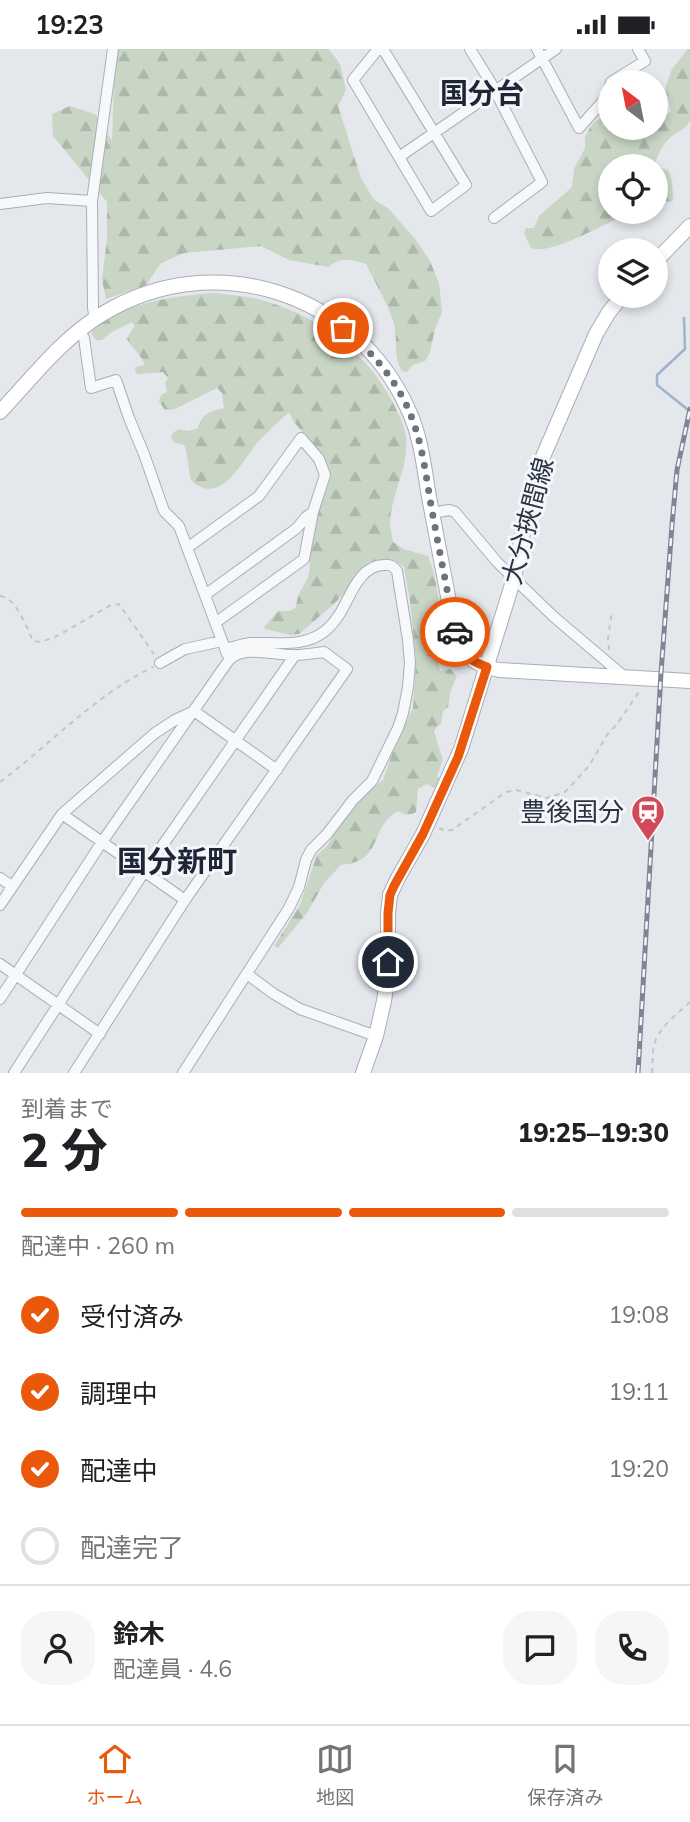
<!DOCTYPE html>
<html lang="ja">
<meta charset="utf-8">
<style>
body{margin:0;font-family:Mulish,"Noto Sans JP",sans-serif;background:#f6f6f6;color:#202124;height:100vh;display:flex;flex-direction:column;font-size:26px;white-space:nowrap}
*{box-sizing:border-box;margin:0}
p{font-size:23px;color:#757577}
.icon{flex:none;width:38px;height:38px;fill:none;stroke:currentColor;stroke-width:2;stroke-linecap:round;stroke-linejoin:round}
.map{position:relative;height:1024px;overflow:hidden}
.sheet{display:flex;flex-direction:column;background:#fff;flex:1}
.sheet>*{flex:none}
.needle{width:46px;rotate:328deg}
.controls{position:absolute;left:598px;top:21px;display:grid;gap:14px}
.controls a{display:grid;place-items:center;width:70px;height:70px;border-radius:50%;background:#fff;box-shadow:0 4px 10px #0003;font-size:35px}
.pin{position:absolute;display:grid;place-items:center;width:60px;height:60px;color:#fff;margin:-30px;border:4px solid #fff;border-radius:50%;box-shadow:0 2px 7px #0007}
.courier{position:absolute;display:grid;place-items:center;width:70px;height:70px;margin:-35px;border:5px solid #ea580c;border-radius:50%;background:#fff;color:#222;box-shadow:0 2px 9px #0007}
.overview em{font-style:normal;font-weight:800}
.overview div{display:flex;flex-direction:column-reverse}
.overview{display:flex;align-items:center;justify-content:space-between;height:119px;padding:0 21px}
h1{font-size:46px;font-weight:800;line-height:52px}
.bar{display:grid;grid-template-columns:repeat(4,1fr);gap:10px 7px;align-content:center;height:84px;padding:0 21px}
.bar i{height:9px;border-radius:5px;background:#e0e0e0}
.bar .current{background:#ea580c}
.bar p{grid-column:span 4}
.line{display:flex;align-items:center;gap:18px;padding:0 21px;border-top:2px solid #e0e0e0}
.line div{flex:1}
.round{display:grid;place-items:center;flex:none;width:74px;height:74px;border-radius:28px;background:#f6f6f6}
ol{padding:0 21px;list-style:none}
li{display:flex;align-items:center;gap:21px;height:77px}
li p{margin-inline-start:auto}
li .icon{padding:7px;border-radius:50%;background:#ea580c;color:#fff;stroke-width:4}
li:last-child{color:#757577}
li i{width:38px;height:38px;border:4px solid #e0e0e0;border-radius:50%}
.status{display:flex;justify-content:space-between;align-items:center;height:49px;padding:0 35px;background:#fff;direction:ltr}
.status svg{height:19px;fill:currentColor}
.tab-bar{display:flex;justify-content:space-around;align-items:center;height:98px;border-top:2px solid #e0e0e0;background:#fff;font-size:19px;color:#757577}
.tab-bar a{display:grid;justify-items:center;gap:4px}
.tab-bar .current{color:#ea580c}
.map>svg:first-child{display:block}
.forest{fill:url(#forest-firs)}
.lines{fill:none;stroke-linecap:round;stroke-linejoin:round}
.stream{stroke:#9fb4cc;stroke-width:2.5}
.street-casing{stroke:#a9aeb7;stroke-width:12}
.secondary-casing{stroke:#a9aeb7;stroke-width:16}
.path{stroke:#c2c5cb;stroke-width:2;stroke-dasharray:5 5;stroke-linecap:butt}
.street{stroke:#f7f8fa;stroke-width:10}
.secondary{stroke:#fff;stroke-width:14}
.rail-casing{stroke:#7d8696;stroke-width:5}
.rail{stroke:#f4f6f9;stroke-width:2.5;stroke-dasharray:8;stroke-linecap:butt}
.done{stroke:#6c737f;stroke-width:7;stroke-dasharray:0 12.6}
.route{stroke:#ea580c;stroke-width:9}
.labels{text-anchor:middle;stroke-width:6;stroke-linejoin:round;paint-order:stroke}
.street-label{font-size:26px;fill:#2b3445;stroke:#f4f6f9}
.poi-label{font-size:26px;fill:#2b3445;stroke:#f4f6f9;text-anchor:end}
.neighbourhood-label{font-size:28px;font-weight:bold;fill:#1d2536;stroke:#f4f6f9}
.quarter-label{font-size:30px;font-weight:bold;fill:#1d2536;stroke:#f4f6f9}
</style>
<div class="status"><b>19:23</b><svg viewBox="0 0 49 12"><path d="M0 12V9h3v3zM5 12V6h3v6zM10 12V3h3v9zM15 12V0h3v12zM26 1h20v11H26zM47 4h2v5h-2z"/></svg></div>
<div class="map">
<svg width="690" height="1024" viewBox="0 0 690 1024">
<defs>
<pattern id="forest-firs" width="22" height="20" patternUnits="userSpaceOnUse" patternTransform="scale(1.75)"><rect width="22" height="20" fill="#c9d6c5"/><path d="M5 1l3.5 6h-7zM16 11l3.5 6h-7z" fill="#adb8ab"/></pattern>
</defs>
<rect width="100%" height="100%" fill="#e4e7ec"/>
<path class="forest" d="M 115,0 L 329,0 L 340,15 L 346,41 L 338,57 L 361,129 L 374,151 L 388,159 L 416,191 L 430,212 L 439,234 L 442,263 L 435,280 L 430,303 L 425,312 L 413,316 L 407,323 L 402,322 C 392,306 399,288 393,272 C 387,252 375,234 366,215 C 351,211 342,207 329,218 L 289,211 L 261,197 L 184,204 L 161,214 L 146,236 L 106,250 L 102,231 L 107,189 L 107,153 L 53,87 L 52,65 L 70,57 L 95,65 L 112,92 Z
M 688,0 L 690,0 L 690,72 C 685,80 679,82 672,87 C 663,94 657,107 654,117 L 611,117 L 611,163 L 621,163 L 615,171 C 596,179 551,206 531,199 L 524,184 L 526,179 L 534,179 L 539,167 L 572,138 L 574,120 L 585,99 L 585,88 L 592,75 L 599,70 L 611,70 L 611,79 L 656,79 L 656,73 L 669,64 L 671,61 L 665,39 L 672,20 Z
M 656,118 L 668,121 C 673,128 672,141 673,150 L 671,153 L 656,152 Z
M 216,244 C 233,247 252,247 268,253 C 321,269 368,305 393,354 C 398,364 405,378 406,389 C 409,418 392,443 390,472 C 390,479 392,486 393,493 L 404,500 L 428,507 C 438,530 440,559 440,584 C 439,598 436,608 440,622 L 450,620 L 457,627 L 451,641 L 448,658 L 443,662 L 441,675 L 437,677 L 434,683 L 443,711 L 437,727 L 440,732 L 436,739 L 432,738 L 427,735 L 418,740 L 416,763 C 408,768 405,765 398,762 C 368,779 385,812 341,816 L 324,834 L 307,864 L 278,899 L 274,897 L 299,858 L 317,806 L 326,798 L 347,766 L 366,743 L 383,731 L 392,705 L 413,659 L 416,610 L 410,552 L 404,518 L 392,510 L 367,516 L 356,525 L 349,539 L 334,555 L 299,585 L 290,586 L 265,580 L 264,578 L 278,562 L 290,562 L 296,558 C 298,542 303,540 308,528 C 312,517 308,506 310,496 C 314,472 323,450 331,428 C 329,402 297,385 289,363 C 278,373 267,383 257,394 C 245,408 225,449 201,438 C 199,437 193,434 192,432 C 188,428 189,405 184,396 L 173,393 L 171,388 L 174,383 L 179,380 L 189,382 L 198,379 C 201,365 211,362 224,359 L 222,344 L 217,339 L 177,359 L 171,361 L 164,360 L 159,352 L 161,346 L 167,343 L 165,334 L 168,329 L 163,323 L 138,325 L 135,322 L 136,318 L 145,316 C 142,306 132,300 127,290 L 131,282 L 135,277 L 132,273 L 112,283 L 102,291 L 96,291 L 91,284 C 114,254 180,246 216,244 Z"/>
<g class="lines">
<path class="stream" d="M 684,269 L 685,300 L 657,326 L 657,336 L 687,360 L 690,365"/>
<g class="street-casing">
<path id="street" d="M 378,0 L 353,31 L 431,162 L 466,136 L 383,0
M 470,0 L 491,34 L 542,133 L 494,169
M 537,0 L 579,79 L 604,51 L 611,34
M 611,33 L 645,12 L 638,0
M 399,108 L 556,0
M 0,155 L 47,149 L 92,152
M 95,270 L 93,259 L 92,152 L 113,0
M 79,282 L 84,289 L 91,339 L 116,331 L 129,369 L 144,405 L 164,462 L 179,477 L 227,605
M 432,464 L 449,461 L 455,463 L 497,513 L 554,568 L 626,629
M 187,499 L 259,447 L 301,389 L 319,410 L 325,426 L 313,463 L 306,468 L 297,479 L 205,546
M 215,574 L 304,510 L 313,463
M 160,614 L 185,600 L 222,592
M 62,765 L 185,851
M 0,829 L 12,837
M 0,856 L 62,765 L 155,684 L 175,671 L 194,662 L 277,721
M 0,915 L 100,985
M 247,925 L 274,945 L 300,960 L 376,987
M 0,950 L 102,793 L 229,611 C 245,595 275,607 296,606 C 305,606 315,604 324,603 L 347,620 L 185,851 L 74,1024
M 14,1024 L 144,823 L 295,606
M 183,1024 L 289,859 L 299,838 L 306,811 L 311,801 L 327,785 L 353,751 L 372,732 L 398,679 L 403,664 L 408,638 L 410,614 L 408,591 L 397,522 C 393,517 390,515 384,516 C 359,516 350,549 339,566 C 335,572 330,578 325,582 C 304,599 276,593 251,594 C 242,595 234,598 225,600"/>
</g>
<g class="secondary-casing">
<path id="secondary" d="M 656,212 L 690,177
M 0,363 C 32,329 63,288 104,264 C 214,198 355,243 408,360 C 421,387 424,418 429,448 C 438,495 447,542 456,589 C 462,609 479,617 499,621 L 690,632
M 363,1024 L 376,987 L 384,952 L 388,924 L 388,864 L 390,846 L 398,829 L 423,785 L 461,700 L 514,529 L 529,452 L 542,410 L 596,285 L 609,263 L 622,247"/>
</g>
<path class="path" d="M 0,547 C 16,548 27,579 33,592 L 41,593 L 57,587 L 111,556 L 119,555 L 154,605
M 609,601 L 608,589 L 612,562
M 0,733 C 51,695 95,646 153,618
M 439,779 L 446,782 L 452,781 L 506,743 L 516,741 L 547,749 L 565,743 L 589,717 L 607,686 L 617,675 L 641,640
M 652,1024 C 653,1015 652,1005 654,996 C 659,978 677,965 690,953"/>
<use href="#street" class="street"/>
<use href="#secondary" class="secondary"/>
<g class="rail-casing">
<path id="rail" d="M 638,1024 L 661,624 L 672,476 L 677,421 L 690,360"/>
</g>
<use href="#rail" class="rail"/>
</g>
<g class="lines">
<path class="done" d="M 343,279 C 373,303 400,335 413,372 C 424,402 427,436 433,467 C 440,506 448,544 455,583"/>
<path class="route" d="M 388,913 L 388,864 L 390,846 L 394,837 L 423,785 L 458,708 L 487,618 C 469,612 458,602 455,583"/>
</g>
<defs>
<g id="station-pin" transform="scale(1.75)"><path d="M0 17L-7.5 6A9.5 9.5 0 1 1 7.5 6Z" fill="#d1495b" stroke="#f4f6f9"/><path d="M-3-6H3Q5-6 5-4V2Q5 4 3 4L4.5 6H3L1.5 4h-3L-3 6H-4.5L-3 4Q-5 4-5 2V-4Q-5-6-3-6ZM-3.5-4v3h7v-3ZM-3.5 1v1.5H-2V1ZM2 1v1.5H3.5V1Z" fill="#fff"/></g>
</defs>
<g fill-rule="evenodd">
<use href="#station-pin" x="648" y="763"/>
</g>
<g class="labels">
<g class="street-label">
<text transform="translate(528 472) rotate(-75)" y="9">大分挾間線</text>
</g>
<g class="poi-label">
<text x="624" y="772">豊後国分</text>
</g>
<g class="neighbourhood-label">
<text x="482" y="54">国分台</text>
</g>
<g class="quarter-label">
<text x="177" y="823">国分新町</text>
</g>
</g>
</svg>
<div class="controls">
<a><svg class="needle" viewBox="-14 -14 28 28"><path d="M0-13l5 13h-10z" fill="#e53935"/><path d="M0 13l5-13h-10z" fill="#757577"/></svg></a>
<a><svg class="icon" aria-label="locate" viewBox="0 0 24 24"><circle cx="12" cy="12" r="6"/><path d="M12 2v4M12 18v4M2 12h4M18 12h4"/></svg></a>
<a><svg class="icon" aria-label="layers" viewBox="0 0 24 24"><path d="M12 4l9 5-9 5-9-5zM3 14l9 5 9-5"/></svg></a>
</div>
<div class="pin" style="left:343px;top:279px;background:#ea580c"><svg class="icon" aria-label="bag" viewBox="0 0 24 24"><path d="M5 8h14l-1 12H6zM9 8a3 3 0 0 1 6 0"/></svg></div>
<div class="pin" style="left:388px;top:913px;background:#1f2937"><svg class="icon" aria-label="home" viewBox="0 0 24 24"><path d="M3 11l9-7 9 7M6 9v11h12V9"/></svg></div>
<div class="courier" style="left:455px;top:583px"><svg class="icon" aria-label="car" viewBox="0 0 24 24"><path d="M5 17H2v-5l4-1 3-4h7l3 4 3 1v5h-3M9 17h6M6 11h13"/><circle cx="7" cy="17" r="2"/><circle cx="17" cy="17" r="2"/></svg></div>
</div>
<section class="sheet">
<div class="overview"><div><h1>2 分</h1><p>到着まで</p></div><em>19:25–19:30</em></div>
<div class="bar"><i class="current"></i><i class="current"></i><i class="current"></i><i></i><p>配達中 · 260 m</p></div>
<ol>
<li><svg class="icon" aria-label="check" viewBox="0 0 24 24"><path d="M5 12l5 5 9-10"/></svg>受付済み<p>19:08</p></li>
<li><svg class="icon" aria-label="check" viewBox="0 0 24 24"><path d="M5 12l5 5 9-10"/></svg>調理中<p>19:11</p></li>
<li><svg class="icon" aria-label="check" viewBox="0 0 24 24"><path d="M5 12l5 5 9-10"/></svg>配達中<p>19:20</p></li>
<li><i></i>配達完了</li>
</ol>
<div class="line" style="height:126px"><a class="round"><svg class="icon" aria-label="person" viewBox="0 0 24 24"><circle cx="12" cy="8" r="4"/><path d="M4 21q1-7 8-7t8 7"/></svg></a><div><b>鈴木</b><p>配達員 · 4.6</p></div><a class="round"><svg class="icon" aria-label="chat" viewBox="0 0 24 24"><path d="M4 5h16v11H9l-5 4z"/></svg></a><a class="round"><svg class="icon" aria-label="phone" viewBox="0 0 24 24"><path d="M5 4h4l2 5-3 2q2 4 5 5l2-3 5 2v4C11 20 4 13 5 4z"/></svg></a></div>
</section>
<nav class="tab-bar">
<a class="current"><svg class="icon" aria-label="home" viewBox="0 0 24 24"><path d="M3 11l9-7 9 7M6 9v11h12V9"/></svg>ホーム</a>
<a><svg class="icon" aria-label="map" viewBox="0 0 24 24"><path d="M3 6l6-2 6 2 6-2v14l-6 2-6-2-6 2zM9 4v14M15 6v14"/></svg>地図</a>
<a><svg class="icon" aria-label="saved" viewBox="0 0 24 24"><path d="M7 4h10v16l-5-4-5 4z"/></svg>保存済み</a>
</nav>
